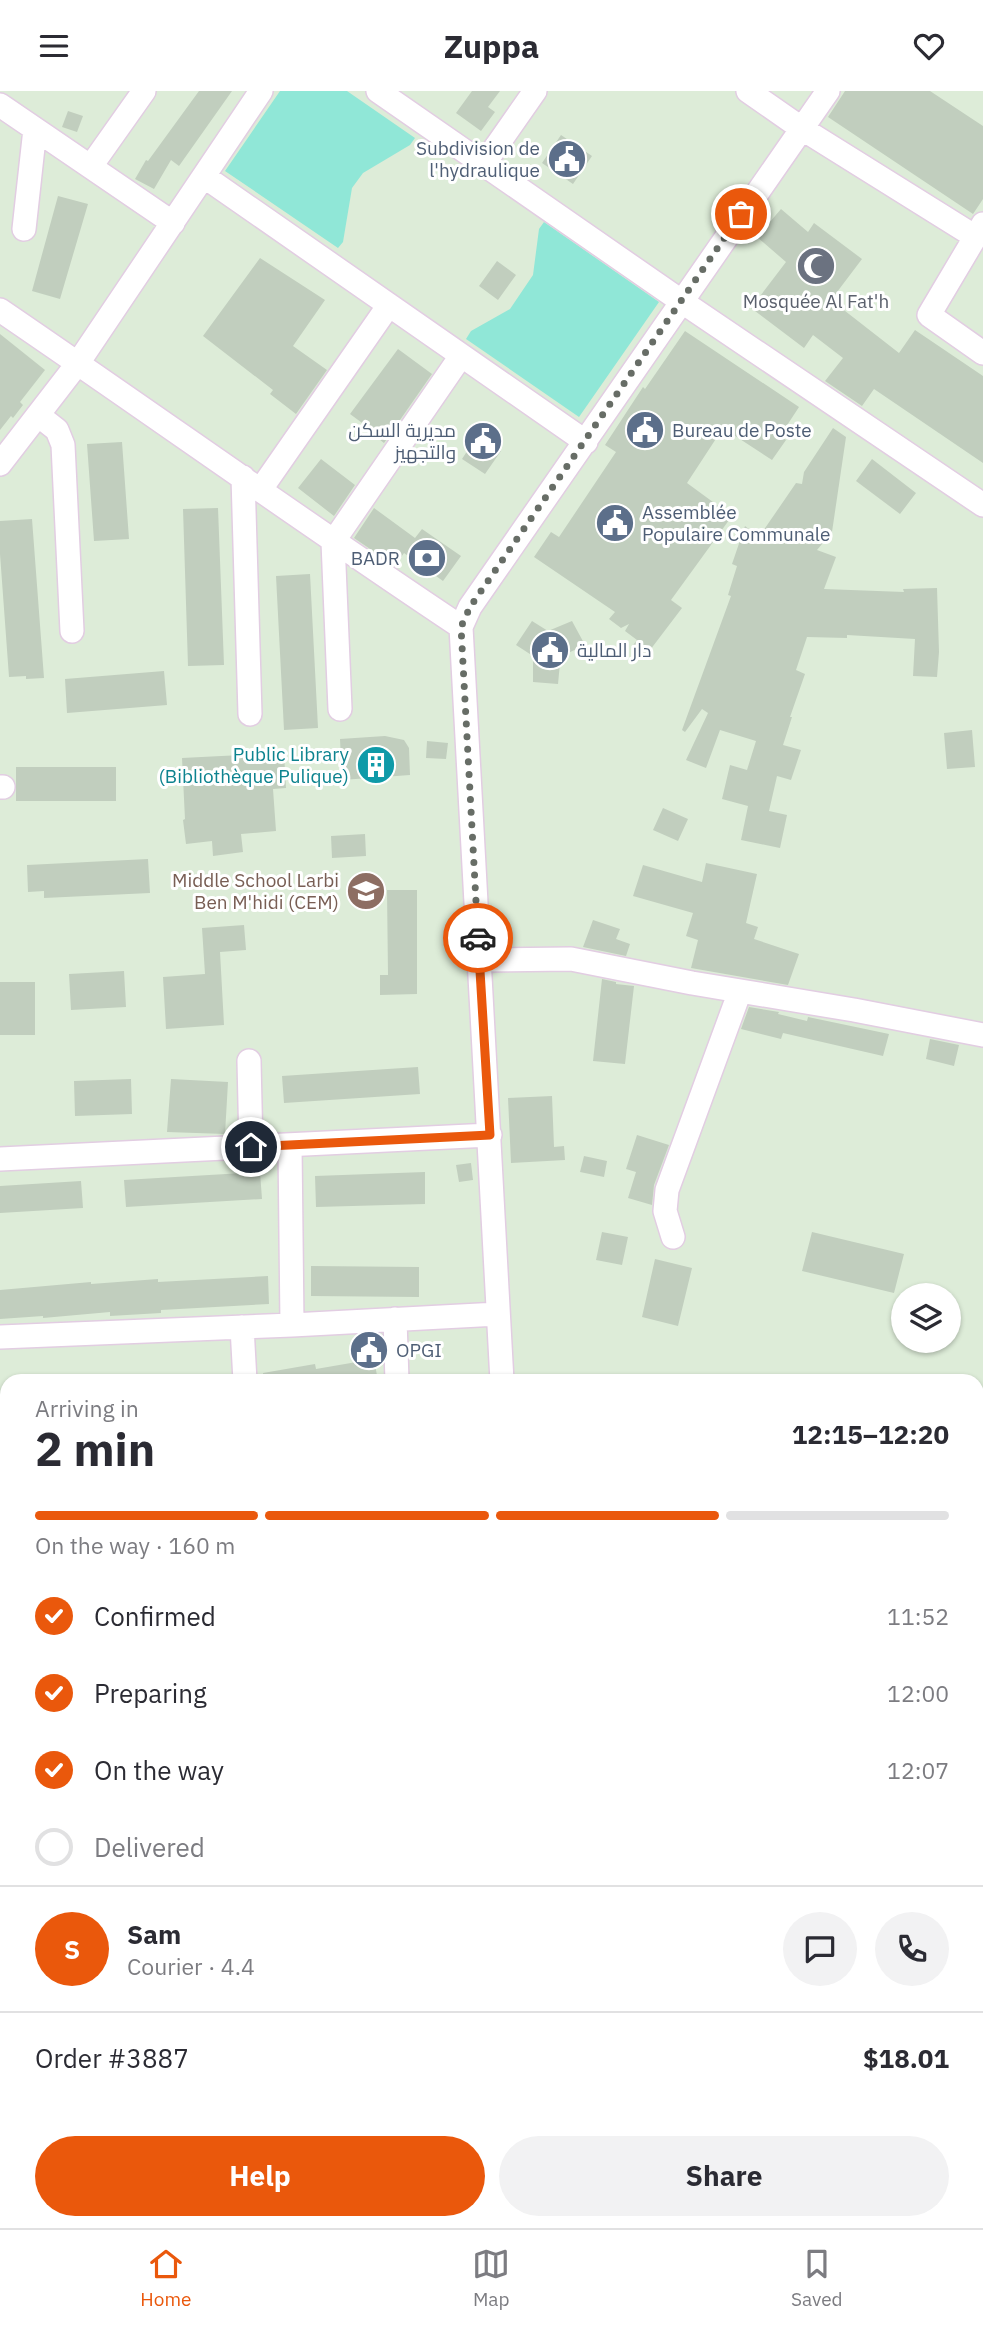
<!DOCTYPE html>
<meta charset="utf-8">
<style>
body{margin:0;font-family:"IBM Plex Sans",Cairo,sans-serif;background:#f2f2f3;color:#2b2b33;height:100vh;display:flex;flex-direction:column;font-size:26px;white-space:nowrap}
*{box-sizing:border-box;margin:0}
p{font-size:23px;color:#7c7c81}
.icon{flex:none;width:38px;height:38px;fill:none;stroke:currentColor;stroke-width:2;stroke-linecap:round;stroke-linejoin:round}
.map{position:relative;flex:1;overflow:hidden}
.panel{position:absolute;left:0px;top:1283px;width:984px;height:856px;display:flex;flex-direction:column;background:#fff;border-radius:21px 21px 0 0;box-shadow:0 2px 5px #0004}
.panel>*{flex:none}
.controls{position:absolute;left:891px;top:1192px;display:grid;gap:14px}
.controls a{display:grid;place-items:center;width:70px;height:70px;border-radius:50%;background:#fff;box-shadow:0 2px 5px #0004;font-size:35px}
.pin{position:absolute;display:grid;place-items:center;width:60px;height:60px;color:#fff;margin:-30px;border:4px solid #fff;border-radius:50%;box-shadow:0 2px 7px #0007}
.courier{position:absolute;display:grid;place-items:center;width:70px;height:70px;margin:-35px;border:5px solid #ea580c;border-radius:50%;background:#fff;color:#222;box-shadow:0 2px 9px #0007}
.overview em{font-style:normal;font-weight:800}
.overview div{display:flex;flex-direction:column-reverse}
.overview{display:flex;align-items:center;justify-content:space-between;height:119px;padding:0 35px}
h1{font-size:46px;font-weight:800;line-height:52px}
.bar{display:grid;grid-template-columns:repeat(4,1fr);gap:10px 7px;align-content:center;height:84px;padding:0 35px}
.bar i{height:9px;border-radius:5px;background:#e1e1e2}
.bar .selected{background:#ea580c}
.bar p{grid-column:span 4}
.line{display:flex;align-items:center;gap:18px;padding:0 35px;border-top:2px solid #e1e1e2}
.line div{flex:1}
.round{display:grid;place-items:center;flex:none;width:74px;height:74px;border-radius:37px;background:#f2f2f3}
ol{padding:0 35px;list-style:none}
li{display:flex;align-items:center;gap:21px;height:77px}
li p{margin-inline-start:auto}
li .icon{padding:7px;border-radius:50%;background:#ea580c;color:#fff;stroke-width:4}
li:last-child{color:#7c7c81}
li i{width:38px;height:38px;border:4px solid #e1e1e2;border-radius:50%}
.button{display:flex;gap:14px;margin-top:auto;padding:14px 35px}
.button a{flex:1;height:80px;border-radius:42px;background:#ea580c;color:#fff;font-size:28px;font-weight:800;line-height:80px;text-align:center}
.button a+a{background:#f2f2f3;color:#2b2b33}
header{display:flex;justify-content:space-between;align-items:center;height:91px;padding:0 35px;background:#fff;font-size:32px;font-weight:800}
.tabs{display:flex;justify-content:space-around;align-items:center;height:98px;border-top:2px solid #e1e1e2;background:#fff;font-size:19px;color:#7c7c81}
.tabs a{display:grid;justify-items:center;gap:4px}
.tabs .selected{color:#ea580c}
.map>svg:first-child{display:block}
.garden{fill:#90e7d7}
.building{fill:#c1cebe}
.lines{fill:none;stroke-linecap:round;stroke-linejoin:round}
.street-casing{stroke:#e2cde2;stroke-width:26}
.secondary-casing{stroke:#e2cde2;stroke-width:35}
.street{stroke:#fff;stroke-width:23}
.secondary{stroke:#fff;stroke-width:32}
.done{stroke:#676d66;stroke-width:7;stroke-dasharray:0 12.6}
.route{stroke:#ea580c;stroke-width:9}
.labels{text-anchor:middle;stroke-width:6;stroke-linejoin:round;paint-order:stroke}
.service-label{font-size:19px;fill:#4e5e75;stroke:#fff;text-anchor:start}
.worship-label{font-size:19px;fill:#5b616d;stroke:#fff}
.culture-label{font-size:19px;fill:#0d838f;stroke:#fff;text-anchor:end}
.education-label{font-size:19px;fill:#785e54;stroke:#fff;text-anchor:end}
</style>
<header><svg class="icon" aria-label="menu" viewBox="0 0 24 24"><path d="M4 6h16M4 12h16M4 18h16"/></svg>Zuppa<svg class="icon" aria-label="heart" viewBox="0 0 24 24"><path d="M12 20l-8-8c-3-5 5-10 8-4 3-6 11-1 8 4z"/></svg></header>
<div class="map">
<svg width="983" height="2137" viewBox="0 0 983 2137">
<rect width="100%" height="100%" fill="#ddecd8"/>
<path class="garden" d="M 280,0 L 347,0 L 415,47 L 410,54 L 363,82 L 352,97 L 343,151 L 338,157 L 225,80 Z
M 544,131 L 659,211 L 579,326 L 466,248 L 471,240 L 510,218 L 533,184 L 539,138 Z"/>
<path class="building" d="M 199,0 L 232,0 L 179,75 L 171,69 L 154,98 L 135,88 L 146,69 L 148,70 Z
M 472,0 L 500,0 L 488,16 L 495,21 L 481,40 L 456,22 Z
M 845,0 L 930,0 L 983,35 L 983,108 L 973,123 L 828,26 Z
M 68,20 L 83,25 L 77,41 L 62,36 Z
M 561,44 L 592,65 L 573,93 L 542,72 Z
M 58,105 L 88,113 L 60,208 L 32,200 Z
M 781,118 L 808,141 L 814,132 L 862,168 L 831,209 L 899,262 L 915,239 L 983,285 L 983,372 L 874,298 L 862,315 L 825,290 L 843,267 L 813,244 L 804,257 L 751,217 L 786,171 L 757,146 Z
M 260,167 L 325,209 L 293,255 L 327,279 L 296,323 L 270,303 L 273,299 L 203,245 Z
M 497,170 L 516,184 L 498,209 L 479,195 Z
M 685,240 L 799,316 L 780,345 L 786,349 L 772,369 L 723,337 L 687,392 L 732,425 L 671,509 L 682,517 L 644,567 L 631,557 L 637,549 L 625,540 L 629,533 L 621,537 L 609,528 L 615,521 L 534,466 L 551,441 L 559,446 L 616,361 L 605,354 L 643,296 L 645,298 Z
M 0,243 L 45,279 L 20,311 L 23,314 L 13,327 L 11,325 L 0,339 Z
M 398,258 L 432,283 L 384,352 L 375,345 L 377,343 L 350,323 Z
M 833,337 L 846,346 L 832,441 L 817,459 L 836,466 L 824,498 L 904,501 L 903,498 L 937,497 L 939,561 L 937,586 L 913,585 L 915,548 L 847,544 L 847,547 L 807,546 L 796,579 L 805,583 L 790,626 L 792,626 L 783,654 L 801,659 L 791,689 L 777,685 L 769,720 L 787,724 L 780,757 L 741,749 L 748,715 L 722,708 L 730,674 L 747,679 L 756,650 L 720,639 L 706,677 L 686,669 L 708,622 L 702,618 L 685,641 L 682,639 L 731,505 L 728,504 L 737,475 L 732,473 L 745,435 L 759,446 L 796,392 L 802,393 L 804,381 Z
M 477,345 L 501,360 L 485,383 L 462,368 Z
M 122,351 L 129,448 L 94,450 L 87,353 Z
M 321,368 L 355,394 L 334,425 L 298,397 Z
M 872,368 L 916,402 L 900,423 L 856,390 Z
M 218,417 L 224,574 L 188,575 L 183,418 Z
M 374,417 L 415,447 L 422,438 L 461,465 L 443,490 L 404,462 L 395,475 L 354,447 Z
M 32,428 L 44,587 L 26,588 L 26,585 L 9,586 L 0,463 L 0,430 Z
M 310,483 L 318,637 L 284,639 L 276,485 Z
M 532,530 L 548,540 L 572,530 L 585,554 L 566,563 L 560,572 L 558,593 L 533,591 L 533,565 L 516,554 Z
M 164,580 L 167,614 L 67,622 L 65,588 Z
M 972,639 L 975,676 L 947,678 L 944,642 Z
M 385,645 L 404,649 L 409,657 L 410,684 L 342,689 L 340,648 Z
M 427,650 L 448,652 L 446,668 L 426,667 Z
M 284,662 L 286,697 L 273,698 L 276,740 L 241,743 L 243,761 L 213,765 L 212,750 L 186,753 L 183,729 L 185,728 L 182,667 Z
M 16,676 L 116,676 L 116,710 L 16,710 Z
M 663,717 L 688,728 L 678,750 L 653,739 Z
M 365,743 L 366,765 L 332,767 L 331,745 Z
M 148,768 L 150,802 L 44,807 L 44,800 L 28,801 L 27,774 Z
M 706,772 L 757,783 L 746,832 L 758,836 L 754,848 L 799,863 L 788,894 L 691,877 L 698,849 L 686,845 L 693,822 L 633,805 L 643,774 L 702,791 Z
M 387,799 L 417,799 L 417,903 L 380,904 L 380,884 L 388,884 Z
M 593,829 L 620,838 L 616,848 L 630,853 L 626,865 L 583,856 Z
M 244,834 L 246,859 L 220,861 L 224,934 L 166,938 L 163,886 L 205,883 L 202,837 Z
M 124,880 L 126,916 L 71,919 L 69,883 Z
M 602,888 L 616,891 L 616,893 L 634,895 L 625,973 L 593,970 Z
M 0,891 L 35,891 L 35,944 L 0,944 Z
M 749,916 L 779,921 L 778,923 L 807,930 L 808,926 L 889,943 L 883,965 L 783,942 L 781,948 L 741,938 Z
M 930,948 L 959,954 L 954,975 L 926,968 Z
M 418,976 L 420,1003 L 284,1012 L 282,985 Z
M 131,988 L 132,1023 L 75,1025 L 74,990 Z
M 171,988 L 228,991 L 225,1043 L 167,1041 Z
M 552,1005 L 554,1056 L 564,1055 L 565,1069 L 511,1072 L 508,1007 Z
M 637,1044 L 669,1054 L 654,1094 L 652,1114 L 628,1107 L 636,1081 L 626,1078 Z
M 584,1065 L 607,1070 L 604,1086 L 580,1081 Z
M 471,1072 L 473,1089 L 459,1091 L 456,1074 Z
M 260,1081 L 262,1108 L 126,1116 L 124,1089 Z
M 425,1081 L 425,1113 L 316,1116 L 315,1085 Z
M 81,1090 L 83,1117 L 0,1122 L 0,1095 Z
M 602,1141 L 628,1146 L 622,1174 L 596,1169 Z
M 812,1141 L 904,1163 L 894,1202 L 802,1180 Z
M 655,1168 L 692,1177 L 678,1235 L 642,1226 Z
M 311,1175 L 419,1176 L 419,1206 L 311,1205 Z
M 268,1185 L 269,1213 L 161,1219 L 161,1222 L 110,1225 L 110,1221 L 43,1227 L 43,1225 L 0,1228 L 0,1199 L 91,1191 L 91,1193 L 158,1188 L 158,1191 Z
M 374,1268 L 378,1290 L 264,1290 L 263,1282 L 315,1273 L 316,1278 Z"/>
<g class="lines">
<g class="street-casing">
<path id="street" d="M 378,0 L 681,210 L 983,414
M 748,0 L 801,37 L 974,145
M 0,14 L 173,132
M 484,73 L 535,0
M 91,75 L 144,0
M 205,86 L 586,351
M 983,133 L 929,224 L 983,262
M 24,138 L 35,38
M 0,219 C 154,324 306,433 461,536
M 38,324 L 57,339 L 63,354 L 72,540
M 0,373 L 78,272 L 261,0
M 243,386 L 250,623
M 261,398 L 389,214
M 340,618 L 333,451 L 461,265
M 0,696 L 3,696
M 479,869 L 571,868 L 692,892 L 854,919 L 983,944
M 249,970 L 251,1056
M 290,1054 L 292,1234
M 0,1068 L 490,1044
M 673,1146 L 665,1120 L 667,1099 L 740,900
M 395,1228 L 397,1290
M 242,1236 L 245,1290
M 0,1246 L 292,1234 L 498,1223
M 502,1290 L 461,536 L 470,516 L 828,0
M 976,1556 L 983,1556"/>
</g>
<g class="secondary-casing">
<path id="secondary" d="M 976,1669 L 983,1667
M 0,1835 L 7,1835"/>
</g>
<use href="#street" class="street"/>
<use href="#secondary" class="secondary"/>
</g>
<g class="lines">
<path class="done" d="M 478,847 L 461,536 L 470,516 L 741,123"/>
<path class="route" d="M 251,1056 L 490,1044 L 478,847"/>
</g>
<defs>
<g id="civic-disc" transform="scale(2.0125)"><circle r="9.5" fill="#5c6f8a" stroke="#fff"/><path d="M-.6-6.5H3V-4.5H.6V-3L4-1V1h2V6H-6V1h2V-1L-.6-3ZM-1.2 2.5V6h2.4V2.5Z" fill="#fff"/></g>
<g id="mosque-disc" transform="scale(2.0125)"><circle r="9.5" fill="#6b7280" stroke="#fff"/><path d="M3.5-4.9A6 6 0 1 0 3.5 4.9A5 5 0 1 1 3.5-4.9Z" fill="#fff"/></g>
<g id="bank-disc" transform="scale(2.0125)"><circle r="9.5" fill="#5c6f8a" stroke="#fff"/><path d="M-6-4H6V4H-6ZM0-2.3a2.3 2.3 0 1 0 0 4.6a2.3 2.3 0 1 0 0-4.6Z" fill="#fff"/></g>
<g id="building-disc" transform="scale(2.0125)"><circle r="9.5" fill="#0f9aa8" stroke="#fff"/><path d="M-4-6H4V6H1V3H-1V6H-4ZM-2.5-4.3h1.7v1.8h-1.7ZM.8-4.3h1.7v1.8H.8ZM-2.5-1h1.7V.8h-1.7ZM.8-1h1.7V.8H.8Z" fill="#fff"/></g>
<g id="school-disc" transform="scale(2.0125)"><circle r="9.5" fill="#8d6e63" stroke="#fff"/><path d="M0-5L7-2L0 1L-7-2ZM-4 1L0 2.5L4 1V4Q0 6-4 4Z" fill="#fff"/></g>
</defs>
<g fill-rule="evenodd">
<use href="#civic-disc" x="567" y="68"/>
<use href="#mosque-disc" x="816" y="175"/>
<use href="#civic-disc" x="645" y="339"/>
<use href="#civic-disc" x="483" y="350"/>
<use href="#civic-disc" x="615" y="432"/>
<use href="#bank-disc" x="427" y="467"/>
<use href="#civic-disc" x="550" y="559"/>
<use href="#building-disc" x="376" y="674"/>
<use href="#school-disc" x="366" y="800"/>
<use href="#civic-disc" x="369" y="1259"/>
</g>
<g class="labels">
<g class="service-label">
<text x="540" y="64" text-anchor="end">Subdivision de<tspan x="540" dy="22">l'hydraulique</tspan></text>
<text x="456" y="346" text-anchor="end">مديرية السكن<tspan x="456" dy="22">والتجهيز</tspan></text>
<text x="672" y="346">Bureau de Poste</text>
<text x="642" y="428">Assemblée<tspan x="642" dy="22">Populaire Communale</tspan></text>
<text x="400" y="474" text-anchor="end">BADR</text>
<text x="577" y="566">دار المالية</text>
<text x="396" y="1266">OPGI</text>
</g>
<g class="worship-label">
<text x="816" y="217">Mosquée Al Fat'h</text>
</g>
<g class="culture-label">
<text x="349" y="670">Public Library<tspan x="349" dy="22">(Bibliothèque Pulique)</tspan></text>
</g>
<g class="education-label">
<text x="339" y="796">Middle School Larbi<tspan x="339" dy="22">Ben M'hidi (CEM)</tspan></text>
</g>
</g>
</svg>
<div class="controls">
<a><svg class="icon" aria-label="layers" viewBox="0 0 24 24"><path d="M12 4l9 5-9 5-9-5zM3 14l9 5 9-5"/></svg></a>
</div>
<div class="pin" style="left:741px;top:123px;background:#ea580c"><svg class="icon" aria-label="bag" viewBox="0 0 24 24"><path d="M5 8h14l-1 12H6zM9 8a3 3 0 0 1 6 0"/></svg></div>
<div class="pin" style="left:251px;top:1056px;background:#1f2937"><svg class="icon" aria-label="home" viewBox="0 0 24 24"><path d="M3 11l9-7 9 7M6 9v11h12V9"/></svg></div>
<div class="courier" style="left:478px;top:847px"><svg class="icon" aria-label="car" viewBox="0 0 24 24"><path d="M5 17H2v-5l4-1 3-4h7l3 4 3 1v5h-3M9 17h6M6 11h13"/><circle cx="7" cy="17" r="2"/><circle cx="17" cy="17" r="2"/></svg></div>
<section class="panel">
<div class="overview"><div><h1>2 min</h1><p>Arriving in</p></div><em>12:15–12:20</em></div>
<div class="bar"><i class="selected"></i><i class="selected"></i><i class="selected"></i><i></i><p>On the way · 160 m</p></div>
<ol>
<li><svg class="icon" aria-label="check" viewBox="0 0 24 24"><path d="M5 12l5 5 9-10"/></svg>Confirmed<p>11:52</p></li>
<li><svg class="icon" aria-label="check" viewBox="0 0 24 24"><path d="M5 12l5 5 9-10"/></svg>Preparing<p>12:00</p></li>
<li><svg class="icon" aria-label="check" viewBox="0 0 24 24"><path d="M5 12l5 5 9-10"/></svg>On the way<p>12:07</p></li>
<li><i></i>Delivered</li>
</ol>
<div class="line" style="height:126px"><b class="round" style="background:#ea580c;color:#fff">S</b><div><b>Sam</b><p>Courier · 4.4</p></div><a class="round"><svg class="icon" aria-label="chat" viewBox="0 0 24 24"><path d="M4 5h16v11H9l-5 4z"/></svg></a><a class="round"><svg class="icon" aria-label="phone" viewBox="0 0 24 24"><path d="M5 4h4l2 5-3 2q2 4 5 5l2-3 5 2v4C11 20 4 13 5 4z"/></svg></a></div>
<div class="line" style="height:91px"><div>Order #3887</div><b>$18.01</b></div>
<div class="button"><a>Help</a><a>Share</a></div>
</section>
</div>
<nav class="tabs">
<a class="selected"><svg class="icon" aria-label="home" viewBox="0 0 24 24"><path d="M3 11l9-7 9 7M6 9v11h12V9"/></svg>Home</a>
<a><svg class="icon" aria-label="map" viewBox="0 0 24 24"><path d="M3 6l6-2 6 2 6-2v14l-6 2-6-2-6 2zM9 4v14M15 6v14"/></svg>Map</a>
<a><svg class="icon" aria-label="saved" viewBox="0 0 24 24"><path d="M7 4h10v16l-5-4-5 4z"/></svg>Saved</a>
</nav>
